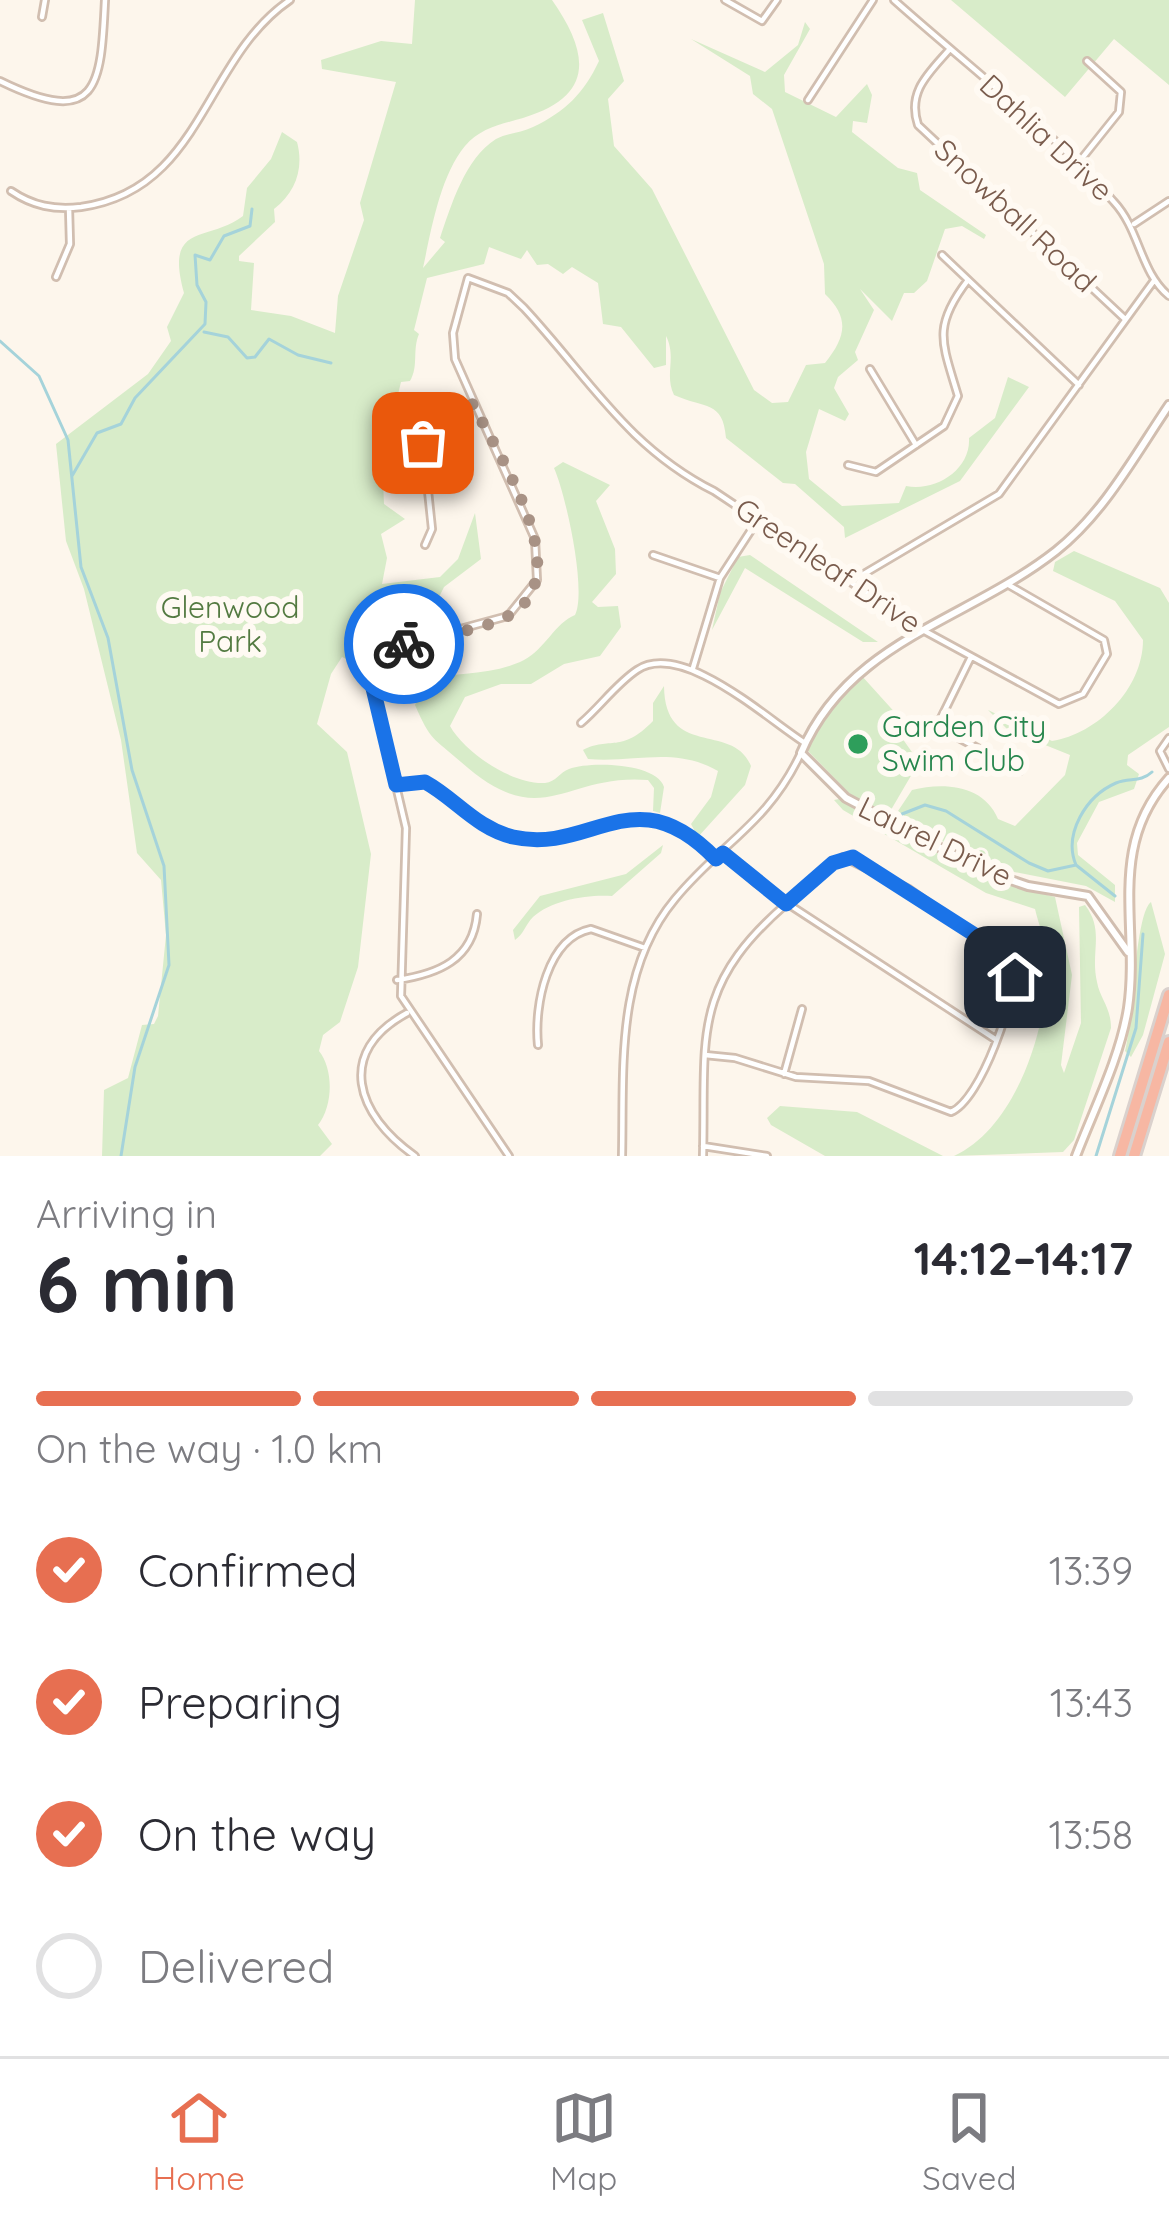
<!DOCTYPE html>
<meta charset="utf-8">
<style>
body{margin:0;font-family:Quicksand,sans-serif;background:#f2f2f3;color:#2b2b33;height:100vh;display:flex;flex-direction:column;font-size:45px;white-space:nowrap}
*{box-sizing:border-box;margin:0}
p{font-size:39px;color:#7c7c81}
.icon{flex:none;width:66px;height:66px;fill:none;stroke:currentColor;stroke-width:2;stroke-linecap:round;stroke-linejoin:round}
.map{position:relative;height:1156px;overflow:hidden}
.drawer{display:flex;flex-direction:column;background:#fff;flex:1}
.drawer>*{flex:none}
.pin{position:absolute;display:grid;place-items:center;width:102px;height:102px;color:#fff;margin:-51px;border-radius:24px;box-shadow:0 6px 18px #0006}
.courier{position:absolute;display:grid;place-items:center;width:120px;height:120px;margin:-60px;border:9px solid #1a73e8;border-radius:50%;background:#fff;color:#222;box-shadow:0 3px 15px #0007}
.head em{font-style:normal;font-weight:700}
.head div{display:flex;flex-direction:column-reverse}
.head{display:flex;align-items:center;justify-content:space-between;height:204px;padding:0 36px}
h1{font-size:78px;font-weight:700;line-height:90px}
.bar{display:grid;grid-template-columns:repeat(4,1fr);gap:18px 12px;align-content:center;height:144px;padding:0 36px}
.bar i{height:15px;border-radius:9px;background:#e1e1e2}
.bar .active{background:#e76f51}
.bar p{grid-column:span 4}
ol{padding:0 36px;list-style:none}
li{display:flex;align-items:center;gap:36px;height:132px}
li p{margin-inline-start:auto}
li .icon{padding:12px;border-radius:50%;background:#e76f51;color:#fff;stroke-width:4}
li:last-child{color:#7c7c81}
li i{width:66px;height:66px;border:6px solid #e1e1e2;border-radius:50%}
.tabs{display:flex;justify-content:space-around;align-items:center;height:168px;border-top:3px solid #e1e1e2;background:#fff;font-size:33px;color:#7c7c81}
.tabs a{display:grid;justify-items:center;gap:6px}
.tabs .active{color:#e76f51}
.map>svg:first-child{display:block}
.green{fill:#d8ecc9}
.lines{fill:none;stroke-linecap:round;stroke-linejoin:round}
.stream{stroke:#a5d3da;stroke-width:3}
.minor-casing{stroke:#d1beb0;stroke-width:10}
.tertiary-casing{stroke:#d1beb0;stroke-width:12}
.secondary-casing{stroke:#d6c0b0;stroke-width:12}
.motorway-casing{stroke:#dad1cd;stroke-width:16}
.minor{stroke:#fff;stroke-width:4.5}
.tertiary{stroke:#fff;stroke-width:6}
.secondary{stroke:#fff;stroke-width:6}
.motorway{stroke:#f7b7a3;stroke-width:10}
.done{stroke:#a89285;stroke-width:12;stroke-dasharray:0 21.6}
.route{stroke:#1a73e8;stroke-width:15}
.leisure-dot{fill:#2e9e5b;stroke:#fffaf3;stroke-width:4.5}
.labels{text-anchor:middle;stroke-width:12;stroke-linejoin:round;paint-order:stroke}
.street-label{font-size:30px;fill:#7a5c4d;stroke:#fffaf3}
.park-label{font-size:30px;fill:#537a41;stroke:#fffaf3}
.leisure-label{font-size:30px;fill:#27864d;stroke:#fffaf3;text-anchor:start}
</style>
<div class="map">
<svg width="1169" height="1156" viewBox="0 0 1169 1156">
<rect width="100%" height="100%" fill="#fdf6ec"/>
<path class="green" d="M 415,0 L 552,0 C 589,53 596,96 523,118 C 502,124 480,128 465,146 C 440,176 431,231 423,268 L 445,242 L 440,238 C 451,206 465,158 496,139 C 507,133 521,133 533,127 C 565,112 584,93 599,61 L 582,20 L 603,13 L 624,81 L 608,99 L 614,146 L 652,189 L 754,390 L 772,403 L 788,402 L 806,365 L 825,363 C 846,337 850,318 825,294 L 824,264 L 772,109 L 753,94 L 750,76 L 691,39 L 765,72 L 798,45 L 805,22 L 810,29 L 784,75 L 785,92 L 836,117 L 867,84 L 872,95 L 867,123 L 853,121 L 852,132 L 898,168 L 917,173 L 920,190 L 986,235 L 984,239 L 962,226 L 945,229 L 927,281 L 914,293 L 904,293 L 892,321 L 860,289 L 874,310 L 855,352 L 858,360 L 838,377 L 834,388 L 849,414 L 845,421 L 819,409 L 806,452 L 809,479 L 842,506 L 899,503 L 906,486 C 935,492 971,470 969,438 L 995,418 L 1008,377 L 1029,387 L 960,481 L 845,538 L 844,527 L 795,484 L 783,483 L 726,438 C 723,400 705,409 674,395 C 664,374 677,358 666,336 L 666,365 L 654,368 L 621,327 L 603,324 L 598,283 L 572,267 L 563,274 L 548,264 L 537,265 L 527,250 L 521,259 L 489,247 L 484,264 L 427,278 L 414,330 L 419,334 C 412,350 419,366 410,381 L 401,382 L 382,459 L 384,504 L 405,519 L 381,534 L 387,558 L 382,584 L 440,577 L 458,559 L 475,513 L 481,559 L 444,587 L 437,601 L 414,608 L 398,600 L 366,611 L 351,640 L 380,656 L 370,670 L 342,657 L 331,674 L 317,724 L 347,752 L 371,854 L 358,967 L 340,1022 L 323,1035 L 319,1051 C 334,1070 333,1106 318,1125 L 332,1144 L 320,1156 L 102,1156 L 104,1090 L 128,1078 L 142,1025 L 154,1024 L 158,1016 L 166,935 L 161,880 L 137,853 L 121,740 L 84,589 L 66,541 L 56,444 L 148,374 L 171,341 L 167,327 L 184,293 C 164,221 208,243 243,216 L 247,188 L 271,159 L 282,132 L 297,142 C 304,168 296,192 274,209 L 275,222 L 239,256 L 239,261 L 254,263 L 251,310 L 291,316 L 335,333 L 338,296 L 364,220 L 360,203 L 396,82 L 322,69 L 321,60 L 381,41 L 412,44 Z
M 951,0 L 1169,0 L 1169,85 L 1114,39 L 1065,97 Z
M 563,462 L 610,485 L 596,501 L 615,549 L 616,574 L 592,602 L 598,607 L 618,606 L 621,627 L 600,656 L 564,664 L 531,684 L 501,684 L 465,697 L 450,726 C 465,753 513,785 545,783 C 556,782 560,772 569,769 C 590,761 657,763 664,787 L 660,813 L 653,811 L 654,788 L 648,780 C 563,773 543,835 461,762 C 433,737 431,742 415,705 L 427,680 C 459,671 492,676 524,660 C 545,649 555,623 575,615 C 587,591 566,495 554,468 Z
M 1074,551 L 1160,588 L 1169,603 L 1169,727 L 1128,755 L 1127,765 L 1139,774 L 1134,789 L 1099,802 L 1077,843 L 1078,855 L 1115,885 L 1115,902 L 1086,886 L 1004,870 L 931,836 L 898,811 L 912,790 C 944,782 984,785 998,819 L 1015,826 L 1065,775 L 1070,755 L 1008,730 L 988,710 L 1052,741 C 1097,734 1143,689 1143,640 L 1115,601 L 1053,571 L 1055,562 Z
M 750,555 L 878,642 L 863,642 L 745,568 L 712,630 L 720,593 L 738,557 Z
M 861,675 L 899,717 L 902,738 L 919,762 L 888,815 L 851,795 L 808,751 L 826,709 Z
M 664,686 C 665,760 733,721 751,766 L 745,785 L 698,837 L 691,824 L 711,797 L 718,771 C 674,746 636,763 588,759 L 583,750 C 610,736 621,754 653,721 L 653,703 Z
M 839,799 L 984,879 L 1055,897 L 1072,975 L 1061,1065 L 1064,1073 L 1081,1023 L 1079,907 L 1085,905 C 1105,931 1090,952 1097,982 C 1100,999 1111,1007 1111,1028 L 1074,1140 L 1063,1152 L 954,1156 C 1016,1128 1048,1027 1047,963 C 1047,945 1039,926 1035,909 L 986,893 L 843,810 L 834,800 Z
M 663,845 L 661,853 L 612,896 C 589,894 551,900 533,917 C 525,925 524,934 515,940 L 513,930 L 540,896 L 626,874 Z
M 1151,902 L 1165,954 L 1143,1035 L 1131,1057 L 1125,1051 C 1133,1021 1135,914 1151,902 Z
M 780,1106 L 857,1112 L 943,1156 L 825,1156 L 771,1125 L 767,1118 Z"/>
<g class="lines">
<path class="stream" d="M 204,332 L 228,337 L 247,358 L 255,357 L 269,339 L 298,355 L 331,363
M 0,341 L 39,376 L 68,440 L 81,567 L 108,638 L 132,770 L 164,866 L 169,965 L 135,1067 L 121,1156
M 72,476 L 97,433 L 121,424 L 135,398 L 205,324 L 206,302 L 197,285 L 195,255 L 210,260 L 224,236 L 250,226 L 252,209
M 902,814 L 925,805 L 946,811 L 1029,863 L 1048,871 L 1076,865
M 1115,896 L 1076,865 C 1063,834 1086,796 1116,783 C 1130,777 1140,783 1152,772
M 1096,1156 L 1136,1028 L 1143,934"/>
<g class="minor-casing">
<path id="minor" d="M 725,0 L 762,21 L 777,0
M 894,0 C 968,66 1049,127 1114,202 C 1140,230 1140,272 1169,296
M 42,17 L 45,0
M 949,50 C 928,74 907,92 918,125 L 1125,319
M 0,81 C 98,129 101,87 105,0
M 808,100 L 873,0
M 1079,162 L 1119,112 L 1121,92 L 1087,61
M 11,191 C 33,206 54,210 81,207 C 203,190 203,59 290,0
M 1134,224 L 1169,201
M 942,255 L 1079,385
M 56,277 L 70,244 L 69,208
M 870,369 L 916,445
M 848,465 L 876,472 L 944,426 L 958,396 C 942,342 932,327 968,280
M 425,545 L 432,529 L 423,443 L 442,419 L 473,404
M 653,555 L 720,578
M 852,581 L 999,494 L 1153,282
M 971,657 L 941,718 L 946,731 L 1020,771
M 693,668 L 720,578 L 757,521
M 581,723 C 600,707 616,684 637,670 C 682,640 767,719 805,743
M 1169,738 L 1160,751 L 1169,769
M 396,785 L 425,782 C 456,799 476,828 513,836 C 594,855 631,774 716,859
M 723,853 L 756,883 L 995,1039
M 397,980 C 438,974 473,960 477,914
M 407,1013 C 335,1052 356,1115 415,1156
M 538,1045 C 534,1005 547,938 591,929 L 645,948
M 784,1074 L 802,1009
M 703,1146 L 767,1156
M 509,1156 L 401,996 L 406,828 L 372,684 L 378,669 L 401,645 L 508,616 L 537,580 L 535,539 L 455,359 L 453,333 L 468,278 L 508,293 L 524,308 C 589,378 627,447 714,491 L 921,629 L 1059,704 L 1083,694 L 1107,654 L 1104,640 L 1007,584
M 622,1156 C 624,1068 615,971 675,899 C 722,842 767,825 801,753
M 703,1156 C 706,1039 690,988 785,905 C 804,888 822,870 843,857 L 909,889 L 1014,964 C 1017,996 981,1100 951,1112 L 869,1081 L 796,1077 L 735,1058 L 705,1055"/>
</g>
<g class="tertiary-casing">
<path id="tertiary" d="M 1128,952 L 1088,896 L 1028,886 L 982,870 L 846,798 L 801,753 C 849,640 967,621 1056,551 C 1105,512 1135,455 1169,405"/>
</g>
<g class="secondary-casing">
<path id="secondary" d="M 1076,1156 C 1094,1109 1120,1058 1128,1008 C 1140,925 1106,848 1169,778"/>
</g>
<g class="motorway-casing">
<path id="motorway" d="M 1120,1156 L 1169,995
M 1134,1156 L 1169,1042"/>
</g>
<use href="#minor" class="minor"/>
<use href="#tertiary" class="tertiary"/>
<use href="#secondary" class="secondary"/>
<use href="#motorway" class="motorway"/>
</g>
<g class="lines">
<path class="done" d="M 404,644 C 436,634 473,633 504,618 C 584,581 498,456 473,404 L 442,419 L 423,443"/>
<path class="route" d="M 404,644 L 388,655 L 372,684 L 396,785 L 425,782 C 456,799 476,828 513,837 C 592,855 634,774 716,859 L 723,853 L 786,904 L 833,863 L 853,857 L 1011,958 L 1015,977"/>
</g>
<circle class="leisure-dot" cx="858" cy="744" r="12"/>
<g class="labels">
<g class="street-label">
<text transform="translate(1046 138) rotate(43)" y="10">Dahlia Drive</text>
<text transform="translate(1015 216) rotate(43)" y="10">Snowball Road</text>
<text transform="translate(828 566) rotate(34)" y="10">Greenleaf Drive</text>
<text transform="translate(935 842) rotate(26)" y="10">Laurel Drive</text>
</g>
<g class="park-label">
<text x="230" y="618">Glenwood<tspan x="230" dy="34">Park</tspan></text>
</g>
<g class="leisure-label">
<text x="882" y="737">Garden City<tspan x="882" dy="34">Swim Club</tspan></text>
</g>
</g>
</svg>
<div class="pin" style="left:423px;top:443px;background:#ea580c"><svg class="icon" aria-label="bag" viewBox="0 0 24 24"><path d="M5 8h14l-1 12H6zM9 8a3 3 0 0 1 6 0"/></svg></div>
<div class="pin" style="left:1015px;top:977px;background:#1f2937"><svg class="icon" aria-label="home" viewBox="0 0 24 24"><path d="M3 11l9-7 9 7M6 9v11h12V9"/></svg></div>
<div class="courier" style="left:404px;top:644px"><svg class="icon" aria-label="bike" viewBox="0 0 24 24"><circle cx="6" cy="16" r="4"/><circle cx="18" cy="16" r="4"/><path d="M6 16l4-8h5l3 8M10 8l3 8H6M13 5h3"/></svg></div>
</div>
<section class="drawer">
<div class="head"><div><h1>6 min</h1><p>Arriving in</p></div><em>14:12–14:17</em></div>
<div class="bar"><i class="active"></i><i class="active"></i><i class="active"></i><i></i><p>On the way · 1.0 km</p></div>
<ol>
<li><svg class="icon" aria-label="check" viewBox="0 0 24 24"><path d="M5 12l5 5 9-10"/></svg>Confirmed<p>13:39</p></li>
<li><svg class="icon" aria-label="check" viewBox="0 0 24 24"><path d="M5 12l5 5 9-10"/></svg>Preparing<p>13:43</p></li>
<li><svg class="icon" aria-label="check" viewBox="0 0 24 24"><path d="M5 12l5 5 9-10"/></svg>On the way<p>13:58</p></li>
<li><i></i>Delivered</li>
</ol>
</section>
<nav class="tabs">
<a class="active"><svg class="icon" aria-label="home" viewBox="0 0 24 24"><path d="M3 11l9-7 9 7M6 9v11h12V9"/></svg>Home</a>
<a><svg class="icon" aria-label="map" viewBox="0 0 24 24"><path d="M3 6l6-2 6 2 6-2v14l-6 2-6-2-6 2zM9 4v14M15 6v14"/></svg>Map</a>
<a><svg class="icon" aria-label="saved" viewBox="0 0 24 24"><path d="M7 4h10v16l-5-4-5 4z"/></svg>Saved</a>
</nav>
